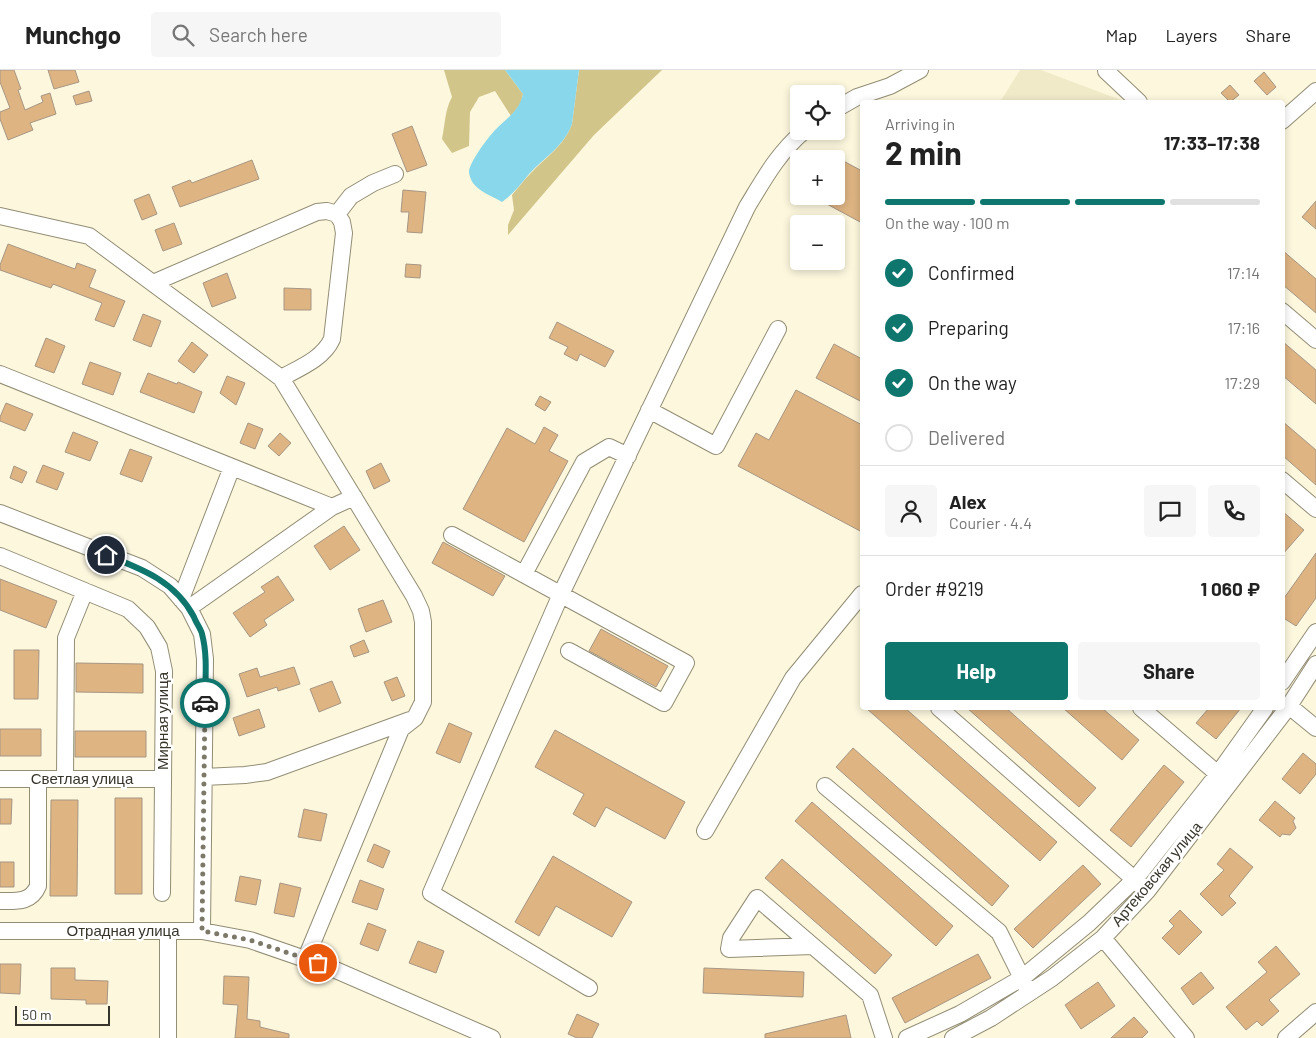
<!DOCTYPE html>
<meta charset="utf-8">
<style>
body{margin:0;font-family:Barlow,sans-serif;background:#f6f6f6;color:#222;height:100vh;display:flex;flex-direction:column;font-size:19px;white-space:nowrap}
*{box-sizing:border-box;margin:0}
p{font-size:16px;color:#767676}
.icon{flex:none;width:28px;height:28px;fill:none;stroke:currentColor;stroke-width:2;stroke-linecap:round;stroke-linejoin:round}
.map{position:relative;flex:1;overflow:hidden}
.sheet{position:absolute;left:860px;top:30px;width:425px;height:610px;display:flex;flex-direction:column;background:#fff;border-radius:5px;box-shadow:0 2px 8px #0003}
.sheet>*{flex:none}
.fabs{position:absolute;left:790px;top:15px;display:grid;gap:10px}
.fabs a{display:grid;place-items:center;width:55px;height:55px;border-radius:5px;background:#fff;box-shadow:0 2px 8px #0003;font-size:25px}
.scale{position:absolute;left:15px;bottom:12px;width:95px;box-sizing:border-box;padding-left:5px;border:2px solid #37352b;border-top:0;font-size:14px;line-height:18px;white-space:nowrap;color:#37352b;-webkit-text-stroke:4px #fff;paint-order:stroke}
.pin{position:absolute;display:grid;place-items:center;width:42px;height:42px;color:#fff;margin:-21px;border:2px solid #fff;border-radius:50%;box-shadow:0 1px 5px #0007}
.courier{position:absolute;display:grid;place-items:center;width:50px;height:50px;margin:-25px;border:4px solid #0f766e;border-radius:50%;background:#fff;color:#222;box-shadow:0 1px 6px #0007}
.headline em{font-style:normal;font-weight:700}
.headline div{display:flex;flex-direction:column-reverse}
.headline{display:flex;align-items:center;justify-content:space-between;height:85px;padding:0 25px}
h1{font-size:32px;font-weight:700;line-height:38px}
.bar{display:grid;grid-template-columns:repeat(4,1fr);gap:8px 5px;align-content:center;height:60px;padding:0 25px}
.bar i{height:6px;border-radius:4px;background:#e0e0e0}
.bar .active{background:#0f766e}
.bar p{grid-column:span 4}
.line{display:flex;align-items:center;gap:12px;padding:0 25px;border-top:1px solid #e0e0e0}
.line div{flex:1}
.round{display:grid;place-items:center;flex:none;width:52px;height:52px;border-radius:5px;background:#f6f6f6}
ol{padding:0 25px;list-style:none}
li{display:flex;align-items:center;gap:15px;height:55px}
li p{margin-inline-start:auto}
li .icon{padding:5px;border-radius:50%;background:#0f766e;color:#fff;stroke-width:4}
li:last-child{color:#767676}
li i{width:28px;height:28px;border:2px solid #e0e0e0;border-radius:50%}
.action{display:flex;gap:10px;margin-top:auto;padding:10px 25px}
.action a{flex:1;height:58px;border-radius:5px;background:#0f766e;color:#fff;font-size:20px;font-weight:700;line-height:58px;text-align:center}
.action a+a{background:#f6f6f6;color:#222}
header{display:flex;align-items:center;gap:30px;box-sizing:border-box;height:70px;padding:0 25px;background:#fff;border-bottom:1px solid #e0e0e0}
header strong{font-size:24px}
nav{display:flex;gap:28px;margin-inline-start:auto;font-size:18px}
.search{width:350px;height:45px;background:#f6f6f6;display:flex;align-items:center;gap:12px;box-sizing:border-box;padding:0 18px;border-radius:5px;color:#767676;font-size:19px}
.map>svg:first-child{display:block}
.built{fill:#f1eac9}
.green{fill:#d1c58a}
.water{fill:#89d7eb}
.building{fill:#deb483;stroke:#a79683}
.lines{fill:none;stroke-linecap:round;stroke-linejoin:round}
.minor-casing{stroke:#928d75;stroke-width:18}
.minor{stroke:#fff;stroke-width:16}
.done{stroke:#7c7969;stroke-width:5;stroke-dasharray:0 9}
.route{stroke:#0f766e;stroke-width:6}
.labels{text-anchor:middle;stroke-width:5;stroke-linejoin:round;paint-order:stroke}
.street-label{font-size:15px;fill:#37352b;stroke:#fff}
</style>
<header>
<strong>Munchgo</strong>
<div class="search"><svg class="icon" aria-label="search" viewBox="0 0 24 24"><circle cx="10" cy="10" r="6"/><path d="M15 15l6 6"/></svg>Search here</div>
<nav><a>Map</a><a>Layers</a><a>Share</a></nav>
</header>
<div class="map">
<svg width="1316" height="968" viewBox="0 0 1316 968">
<rect width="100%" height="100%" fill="#fcf7dd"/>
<path class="built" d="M 1020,0 L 1041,0 L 1126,32 L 1000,32 Z"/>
<path class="green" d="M 444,0 L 505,0 L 523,24 L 521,33 L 511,46 L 495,21 L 479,27 L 470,42 L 469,76 L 452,83 L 442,69 C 445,55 445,39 452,27 Z
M 579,0 L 662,0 L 594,65 L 508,165 L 508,155 L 514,140 L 512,125 C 518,118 524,110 530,104 C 546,87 564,76 572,54 Z"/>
<path class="water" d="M 505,0 L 579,0 L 572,54 C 564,76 545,87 529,104 C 520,115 513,124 502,132 C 492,126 480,122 473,113 C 471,110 469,105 469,102 C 469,94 484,73 490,66 C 501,51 519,44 523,24 Z"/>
<path class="building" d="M 0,0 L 14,0 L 21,19 L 18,20 L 25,40 L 43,32 L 41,26 L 50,23 L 56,44 L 30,53 L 33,60 L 8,70 L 0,49 L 0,42 L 10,38 L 0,12 Z
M 48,0 L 75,0 L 79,12 L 54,19 Z
M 1264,2 L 1276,17 L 1267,25 L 1254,11 Z
M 1230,15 L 1239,25 L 1230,32 L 1221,23 Z
M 89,21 L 92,31 L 76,35 L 73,26 Z
M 412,56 L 427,95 L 407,102 L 392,64 Z
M 836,87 L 862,101 L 862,153 L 812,126 L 836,126 Z
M 252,90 L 259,109 L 180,137 L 172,117 L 190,110 L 192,113 Z
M 403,120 L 426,122 L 422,163 L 407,162 L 409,142 L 401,142 Z
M 149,124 L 157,144 L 142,150 L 134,130 Z
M 1316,131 L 1316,159 L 1302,147 Z
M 174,153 L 182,174 L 163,181 L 155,160 Z
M 8,174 L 75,199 L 77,193 L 96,200 L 89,217 L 125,231 L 114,257 L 95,250 L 102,233 L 53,214 L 51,218 L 0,200 L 0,195 Z
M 1282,180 L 1316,209 L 1316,243 L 1282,214 Z
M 406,194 L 421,195 L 420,208 L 405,207 Z
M 227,203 L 236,228 L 212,237 L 203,213 Z
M 284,218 L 311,219 L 311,240 L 284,240 Z
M 143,244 L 161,251 L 151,277 L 133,270 Z
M 557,252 L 614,281 L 605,297 L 580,284 L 577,291 L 564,284 L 568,277 L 549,268 Z
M 46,268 L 65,276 L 54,303 L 35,296 Z
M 1282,271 L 1316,300 L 1316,334 L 1282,305 Z
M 192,272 L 208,285 L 194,303 L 178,291 Z
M 834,274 L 862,289 L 862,332 L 816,308 Z
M 90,292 L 121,303 L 113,325 L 82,314 Z
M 148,303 L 177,314 L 178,312 L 202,322 L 194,343 L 140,322 Z
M 227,306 L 245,313 L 236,335 L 220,323 Z
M 796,320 L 862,355 L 862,462 L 738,396 L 756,363 L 769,370 Z
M 540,326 L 551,332 L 545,341 L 535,335 Z
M 6,333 L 33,344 L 25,361 L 0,351 L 0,347 Z
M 1282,351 L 1316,380 L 1316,415 L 1282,385 Z
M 248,353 L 263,359 L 255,379 L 240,373 Z
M 544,357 L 558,365 L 549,381 L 568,391 L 524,472 L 463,439 L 507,358 L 535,374 Z
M 73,362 L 98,372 L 90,391 L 65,382 Z
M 280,363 L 291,373 L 279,386 L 268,376 Z
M 130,379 L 152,387 L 142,412 L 120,404 Z
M 381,393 L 390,411 L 374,419 L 366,401 Z
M 43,395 L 64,403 L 57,420 L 36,412 Z
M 14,396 L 27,402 L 22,413 L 10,408 Z
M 1282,441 L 1304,460 L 1282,485 Z
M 344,456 L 360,480 L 330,500 L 314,476 Z
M 443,472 L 505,506 L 493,526 L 432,493 Z
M 1316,483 L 1316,528 L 1296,556 L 1282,547 L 1282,531 Z
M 278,506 L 294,530 L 264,550 L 267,555 L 250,567 L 233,543 L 265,522 L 261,517 Z
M 0,509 L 57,531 L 46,558 L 0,540 Z
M 383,530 L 392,552 L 366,562 L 358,539 Z
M 601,559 L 668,596 L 656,617 L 589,581 Z
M 364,570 L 369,582 L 354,587 L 350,576 Z
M 14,580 L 39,580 L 38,629 L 14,629 Z
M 76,593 L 143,594 L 143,623 L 76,622 Z
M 294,597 L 300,614 L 278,621 L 277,617 L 247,627 L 239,604 L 257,598 L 260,607 Z
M 397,607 L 405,626 L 392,631 L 384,612 Z
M 332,611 L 341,633 L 319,642 L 310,619 Z
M 866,638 L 905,638 L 1057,772 L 1040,791 Z
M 967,638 L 1006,638 L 1096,718 L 1079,737 Z
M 1063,638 L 1102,638 L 1139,670 L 1122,690 Z
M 1209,638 L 1241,638 L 1216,669 L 1196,653 Z
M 259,639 L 265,657 L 239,666 L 233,648 Z
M 449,653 L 472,663 L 460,693 L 436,683 Z
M 0,659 L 41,659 L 41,686 L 0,686 Z
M 555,660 L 685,732 L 665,769 L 606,737 L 595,757 L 573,744 L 584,724 L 535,697 Z
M 75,661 L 146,661 L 146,687 L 75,687 Z
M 853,678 L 1009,816 L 992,836 L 836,697 Z
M 1303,683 L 1316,694 L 1316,704 L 1300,724 L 1282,709 Z
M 1164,695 L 1184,712 L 1131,777 L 1110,760 Z
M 115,728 L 142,728 L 142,824 L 115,824 Z
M 0,729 L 12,729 L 11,754 L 0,754 Z
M 51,730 L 78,730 L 77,826 L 50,826 Z
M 1275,731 L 1295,748 L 1293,751 L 1296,758 L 1290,765 L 1282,764 L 1280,767 L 1259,750 Z
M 812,732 L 953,856 L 936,876 L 795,751 Z
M 304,739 L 327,744 L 321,771 L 298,767 Z
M 374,774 L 390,781 L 383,798 L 367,791 Z
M 1230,778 L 1253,797 L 1229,826 L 1236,833 L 1222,846 L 1200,824 L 1224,800 L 1217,794 Z
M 553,786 L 632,832 L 612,867 L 556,836 L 539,866 L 515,852 Z
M 782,789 L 892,885 L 875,904 L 765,808 Z
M 0,792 L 14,792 L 14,817 L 0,817 Z
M 1083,795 L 1101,814 L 1033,878 L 1014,859 Z
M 240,806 L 261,810 L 256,835 L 235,831 Z
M 360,810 L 384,819 L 377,840 L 352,832 Z
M 280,813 L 301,818 L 294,847 L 274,843 Z
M 1180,840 L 1202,862 L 1179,885 L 1162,868 L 1174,856 L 1169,851 Z
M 368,853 L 386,860 L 378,881 L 360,874 Z
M 418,871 L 444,881 L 436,903 L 409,893 Z
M 1276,876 L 1300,904 L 1269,930 L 1279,941 L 1262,956 L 1257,951 L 1246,960 L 1226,937 L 1267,902 L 1258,892 Z
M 978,884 L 991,908 L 905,953 L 892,928 Z
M 0,894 L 21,894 L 20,924 L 0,923 Z
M 51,898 L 75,898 L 75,910 L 108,911 L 107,934 L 86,934 L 86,930 L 51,929 Z
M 704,898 L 804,902 L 803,927 L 703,923 Z
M 1201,902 L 1214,918 L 1193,935 L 1181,918 Z
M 224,906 L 249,907 L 247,949 L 260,951 L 260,957 L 289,964 L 289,968 L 235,968 L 238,935 L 223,934 Z
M 1098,912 L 1115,936 L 1081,959 L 1065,935 Z
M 577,944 L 599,954 L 592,968 L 577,968 L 568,964 Z
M 846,945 L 851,968 L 765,968 L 765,964 Z
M 1134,947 L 1148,962 L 1142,968 L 1111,968 Z"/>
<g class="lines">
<g class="minor-casing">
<path id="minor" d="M 1106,1 L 1139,32
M 836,39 L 857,27 L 890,16 L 920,0
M 1282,51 L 1316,21
M 337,144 L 351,126 L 373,113 L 395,104
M 0,146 L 89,166 L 281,308 L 414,526 L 421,541 L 423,552 L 423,632 L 415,648 L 401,659 L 306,888
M 153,213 L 317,142 L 327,141 L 337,144 L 342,152 L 344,163 L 332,269 C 323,289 299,298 281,308
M 1282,241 L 1316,270
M 0,304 L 332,437
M 649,340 L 716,376 L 778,259
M 1282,410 L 1316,439
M 0,443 L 142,498 L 170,516 L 189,538 L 202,564 L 205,589 L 202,861
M 452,465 L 686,593 L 664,633 L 569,581
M 0,486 L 128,539 L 147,557 L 159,577 L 164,601 L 162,823
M 524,504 L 584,392 L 609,377 L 628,386
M 181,529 L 232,397
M 189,538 L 332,437 L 354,427
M 1282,612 L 1316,562
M 1289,636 L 1316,658
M 939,638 L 1142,816
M 1141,638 L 1226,711
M 204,707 L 245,705 L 267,702 L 410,650
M 0,709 L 163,709
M 65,709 L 66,568 L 85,521
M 825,716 L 999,862 L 1026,916
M 705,761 L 793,608 L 862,524
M 0,831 C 16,831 31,833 38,816 L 38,709
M 0,861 L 202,861 L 250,870 L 331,898 L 492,968
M 1103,868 L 1186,968
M 813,876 L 729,879 L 731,868 L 757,828 L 870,925 L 884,968
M 589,918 L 431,823 L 561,524 L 747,137 C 764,109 778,83 804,61
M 168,968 L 168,861
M 907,968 L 960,944 L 1022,908 L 1089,853 L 1135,809 L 1218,704 L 1265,638
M 953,968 L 991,948 L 1052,908 L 1103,868 L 1148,820 L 1289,636 L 1316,594
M 1286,968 L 1316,942"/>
</g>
<use href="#minor" class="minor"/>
</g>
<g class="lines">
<path class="done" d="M 205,633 L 202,861 L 250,870 L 318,893"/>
<path class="route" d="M 106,485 C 142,499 175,511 194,547 C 196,553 201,559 202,564 C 208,586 205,611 205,633"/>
</g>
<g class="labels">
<g class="street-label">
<text transform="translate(163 651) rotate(-90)" y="5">Мирная улица</text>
<text x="82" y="714">Светлая улица</text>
<text transform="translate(1157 804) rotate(-50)" y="5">Артековская улица</text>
<text x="123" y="866">Отрадная улица</text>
</g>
</g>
</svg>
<div class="fabs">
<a><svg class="icon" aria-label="locate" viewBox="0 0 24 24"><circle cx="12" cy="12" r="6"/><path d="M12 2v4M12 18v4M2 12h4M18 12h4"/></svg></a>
<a>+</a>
<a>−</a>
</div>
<div class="scale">50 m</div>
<div class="pin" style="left:318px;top:893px;background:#ea580c"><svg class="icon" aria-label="bag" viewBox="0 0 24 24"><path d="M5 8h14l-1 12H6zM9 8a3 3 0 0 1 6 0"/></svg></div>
<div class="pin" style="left:106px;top:485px;background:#1f2937"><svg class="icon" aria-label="home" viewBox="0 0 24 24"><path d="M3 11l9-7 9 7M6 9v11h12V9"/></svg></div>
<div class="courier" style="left:205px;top:633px"><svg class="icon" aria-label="car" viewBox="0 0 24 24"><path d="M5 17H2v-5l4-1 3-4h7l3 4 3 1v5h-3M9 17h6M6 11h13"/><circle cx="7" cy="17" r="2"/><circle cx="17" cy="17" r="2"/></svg></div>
<section class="sheet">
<div class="headline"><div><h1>2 min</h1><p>Arriving in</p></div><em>17:33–17:38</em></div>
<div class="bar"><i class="active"></i><i class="active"></i><i class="active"></i><i></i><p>On the way · 100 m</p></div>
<ol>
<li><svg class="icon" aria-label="check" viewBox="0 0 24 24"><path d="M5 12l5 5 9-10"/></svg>Confirmed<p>17:14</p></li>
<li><svg class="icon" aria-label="check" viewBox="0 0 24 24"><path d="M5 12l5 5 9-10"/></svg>Preparing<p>17:16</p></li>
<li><svg class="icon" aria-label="check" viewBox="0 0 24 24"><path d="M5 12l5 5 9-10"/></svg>On the way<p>17:29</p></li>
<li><i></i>Delivered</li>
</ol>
<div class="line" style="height:90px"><a class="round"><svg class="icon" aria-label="person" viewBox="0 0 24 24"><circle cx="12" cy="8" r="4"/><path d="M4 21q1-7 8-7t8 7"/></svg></a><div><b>Alex</b><p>Courier · 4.4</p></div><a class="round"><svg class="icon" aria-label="chat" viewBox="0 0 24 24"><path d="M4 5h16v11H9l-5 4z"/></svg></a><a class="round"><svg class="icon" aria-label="phone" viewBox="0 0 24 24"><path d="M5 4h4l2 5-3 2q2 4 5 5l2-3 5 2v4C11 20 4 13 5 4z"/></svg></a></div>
<div class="line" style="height:65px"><div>Order #9219</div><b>1 060 ₽</b></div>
<div class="action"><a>Help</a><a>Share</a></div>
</section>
</div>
